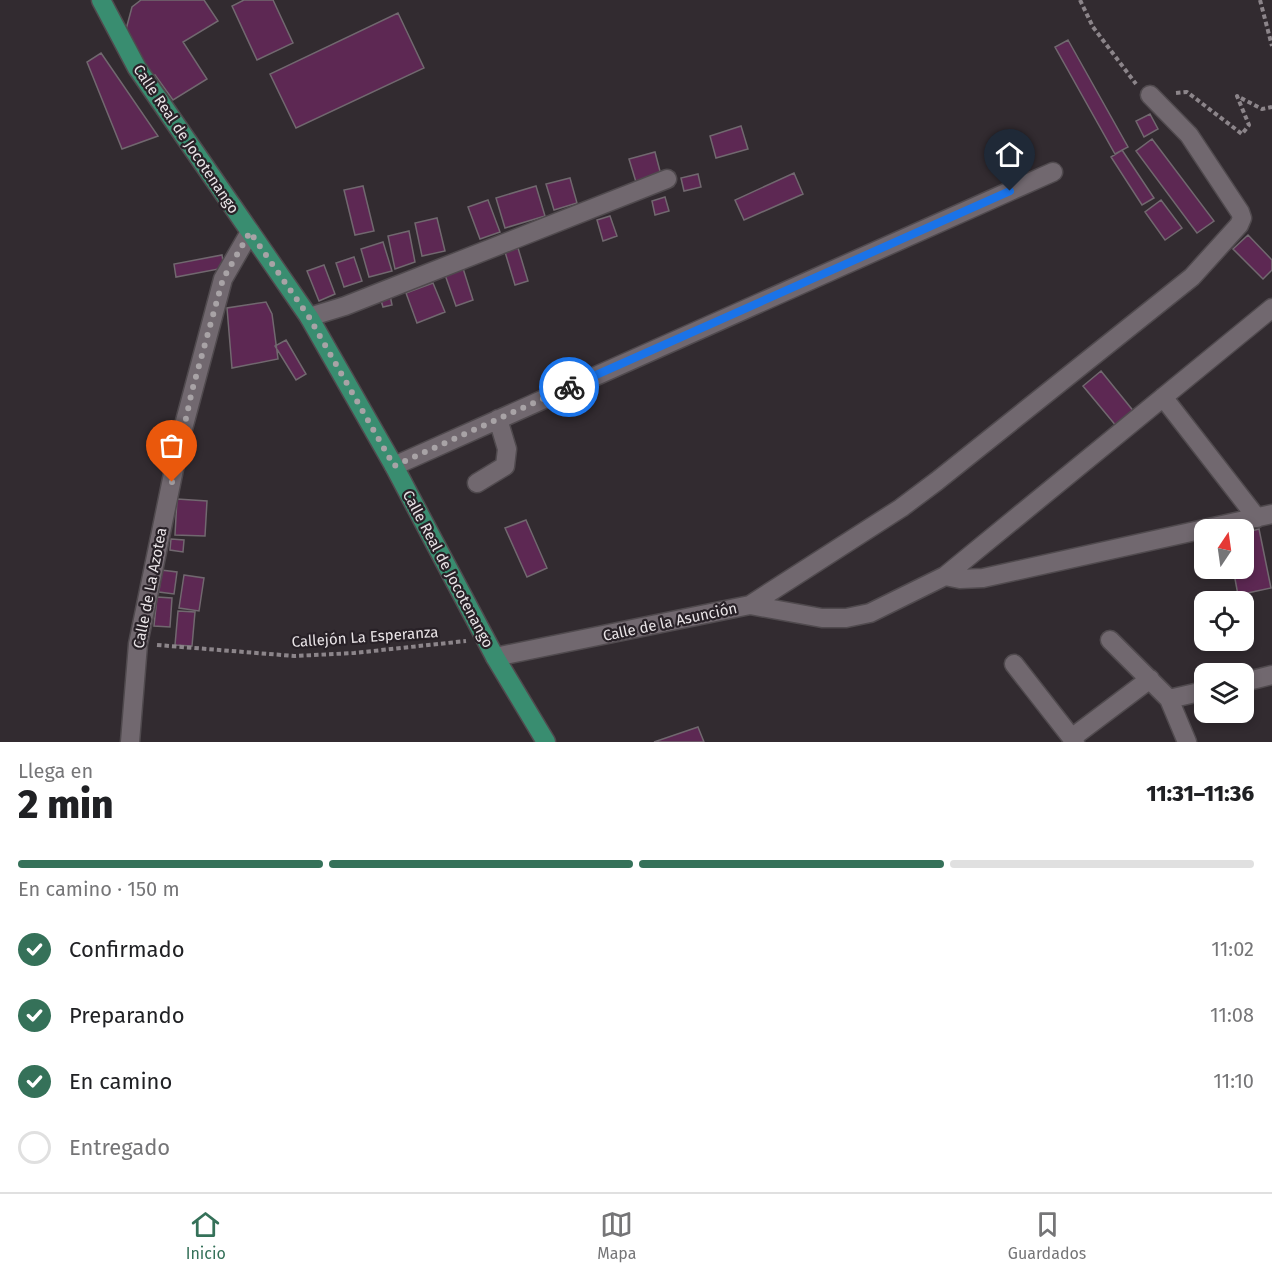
<!DOCTYPE html>
<html lang="es">
<meta charset="utf-8">
<style>
body{margin:0;font-family:"Fira Sans",sans-serif;background:#f6f6f6;color:#202124;height:100vh;display:flex;flex-direction:column;font-size:22px;white-space:nowrap}
*{box-sizing:border-box;margin:0}
p{font-size:20px;color:#757577}
.icon{flex:none;width:33px;height:33px;fill:none;stroke:currentColor;stroke-width:2;stroke-linecap:round;stroke-linejoin:round}
.map{position:relative;height:742px;overflow:hidden}
.panel{display:flex;flex-direction:column;background:#fff;flex:1}
.panel>*{flex:none}
.needle{width:39px;rotate:13deg}
.tools{position:absolute;left:1194px;top:519px;display:grid;gap:12px}
.tools a{display:grid;place-items:center;width:60px;height:60px;border-radius:12px;background:#fff;box-shadow:0 3px 9px #0003;font-size:30px}
.pin{position:absolute;display:grid;place-items:center;width:51px;height:51px;color:#fff;margin:-62px -26px;border-radius:50% 50% 50% 0;rotate:-45deg;box-shadow:0 0 6px #0007}
.pin .icon{rotate:45deg}
.courier{position:absolute;display:grid;place-items:center;width:60px;height:60px;margin:-30px;border:4px solid #1a73e8;border-radius:50%;background:#fff;color:#222;box-shadow:0 2px 8px #0007}
.summary em{font-style:normal;font-weight:800}
.summary div{display:flex;flex-direction:column-reverse}
.summary{display:flex;align-items:center;justify-content:space-between;height:102px;padding:0 18px}
h1{font-size:39px;font-weight:800;line-height:45px}
.bar{display:grid;grid-template-columns:repeat(4,1fr);gap:9px 6px;align-content:center;height:72px;padding:0 18px}
.bar i{height:8px;border-radius:4px;background:#e0e0e0}
.bar .current{background:#357159}
.bar p{grid-column:span 4}
ol{padding:0 18px;list-style:none}
li{display:flex;align-items:center;gap:18px;height:66px}
li p{margin-inline-start:auto}
li .icon{padding:6px;border-radius:50%;background:#357159;color:#fff;stroke-width:4}
li:last-child{color:#757577}
li i{width:33px;height:33px;border:3px solid #e0e0e0;border-radius:50%}
.tabs{display:flex;justify-content:space-around;align-items:center;height:84px;border-top:2px solid #e0e0e0;background:#fff;font-size:16px;color:#757577}
.tabs a{display:grid;justify-items:center;gap:3px}
.tabs .current{color:#357159}
.map>svg:first-child{display:block}
.building{fill:#5d2853;stroke:#71686f;stroke-width:1.5}
.lines{fill:none;stroke-linecap:round;stroke-linejoin:round}
.minor-casing{stroke:#504a4e;stroke-width:21}
.major-casing{stroke:#504a4e;stroke-width:21}
.path{stroke:#8c858a;stroke-width:4;stroke-dasharray:4.5 3;stroke-linecap:butt}
.minor{stroke:#71686f;stroke-width:18}
.major{stroke:#398d70;stroke-width:18}
.done{stroke:#a8a3a6;stroke-width:6;stroke-dasharray:0 10.8}
.route{stroke:#1a73e8;stroke-width:8}
.labels{text-anchor:middle;stroke-width:4.5;stroke-linejoin:round;paint-order:stroke}
.street-label{font-size:15px;fill:#e8e3e6;stroke:#282127}
</style>
<div class="map">
<svg width="1272" height="742" viewBox="0 0 1272 742">
<rect width="100%" height="100%" fill="#322b30"/>
<path class="building" d="M 141,0 L 204,0 L 218,21 L 183,42 L 207,79 L 173,100 L 155,75 L 148,78 L 124,37 L 132,7 Z
M 244,0 L 273,0 L 293,43 L 257,60 L 232,6 Z
M 398,13 L 424,68 L 296,128 L 270,74 Z
M 1068,40 L 1128,147 L 1115,154 L 1055,47 Z
M 101,53 L 158,136 L 122,149 L 87,62 Z
M 1150,114 L 1158,129 L 1144,137 L 1136,121 Z
M 741,126 L 748,149 L 716,158 L 710,136 Z
M 1152,139 L 1214,221 L 1197,233 L 1136,151 Z
M 1122,150 L 1154,198 L 1142,205 L 1111,157 Z
M 655,152 L 661,175 L 636,182 L 629,159 Z
M 794,173 L 803,194 L 744,220 L 735,200 Z
M 698,174 L 701,187 L 684,191 L 681,178 Z
M 570,178 L 577,203 L 554,210 L 546,184 Z
M 363,186 L 374,231 L 355,235 L 344,190 Z
M 536,186 L 545,216 L 505,228 L 496,198 Z
M 665,197 L 669,211 L 655,215 L 652,201 Z
M 488,200 L 500,232 L 480,239 L 468,207 Z
M 1161,200 L 1182,228 L 1165,240 L 1145,212 Z
M 610,216 L 617,236 L 603,241 L 597,220 Z
M 437,218 L 445,251 L 422,256 L 415,223 Z
M 409,231 L 415,262 L 395,269 L 388,236 Z
M 1248,235 L 1272,260 L 1272,270 L 1263,279 L 1233,249 Z
M 383,242 L 392,271 L 369,277 L 361,249 Z
M 518,248 L 528,281 L 515,285 L 505,252 Z
M 222,255 L 224,268 L 176,277 L 174,264 Z
M 354,257 L 362,281 L 344,287 L 336,263 Z
M 324,265 L 335,294 L 319,301 L 307,271 Z
M 462,265 L 473,300 L 456,306 L 444,272 Z
M 433,283 L 445,312 L 417,323 L 406,293 Z
M 390,295 L 392,305 L 383,307 L 380,297 Z
M 266,302 L 272,314 L 278,359 L 232,368 L 227,308 Z
M 286,340 L 306,374 L 296,380 L 275,346 Z
M 1101,371 L 1135,413 L 1117,427 L 1083,386 Z
M 177,499 L 207,501 L 205,536 L 175,535 Z
M 526,520 L 547,568 L 527,577 L 505,528 Z
M 1259,529 L 1271,588 L 1238,595 L 1233,568 L 1244,568 L 1244,533 Z
M 171,539 L 184,540 L 183,552 L 170,550 Z
M 161,570 L 177,572 L 174,594 L 159,592 Z
M 184,575 L 204,578 L 199,611 L 179,608 Z
M 157,597 L 172,598 L 170,627 L 154,626 Z
M 178,611 L 195,612 L 192,646 L 175,645 Z
M 698,727 L 704,742 L 654,742 Z"/>
<g class="lines">
<g class="minor-casing">
<path id="minor" d="M 309,317 L 345,306 L 667,179
M 1163,397 L 1257,518
M 394,466 L 1053,172
M 477,483 L 505,466 L 507,449 L 498,419
M 945,576 L 960,579 L 983,578 L 1272,514
M 750,605 L 901,508 L 937,481 L 1192,277 L 1239,225 L 1242,218 L 1240,212 L 1189,135 L 1150,95
M 1110,640 L 1169,699 L 1187,742
M 495,657 L 750,605 L 822,618 L 846,618 L 870,613 L 945,576 L 1272,308
M 1014,664 L 1075,742
M 1244,682 L 1272,675
M 1169,699 L 1204,691
M 1073,737 L 1150,679
M 130,742 L 138,644 L 180,440 L 223,279 L 250,232"/>
</g>
<g class="major-casing">
<path id="major" d="M 101,0 L 137,68 L 309,317 L 394,466 L 495,657 L 546,742"/>
</g>
<path class="path" d="M 1080,0 L 1093,27 L 1136,84
M 1260,0 L 1272,46
M 1176,93 L 1187,92 L 1242,134 L 1249,125 L 1237,96 L 1262,109 L 1272,107
M 157,645 L 294,656 L 354,653 L 466,641"/>
<use href="#minor" class="minor"/>
<use href="#major" class="major"/>
</g>
<g class="lines">
<path class="done" d="M 172,482 L 192,391 L 223,279 L 250,232 L 309,317 L 394,466 L 569,387"/>
<path class="route" d="M 569,387 L 1010,191"/>
</g>
<g class="labels">
<g class="street-label">
<text transform="translate(186 139) rotate(56)" y="5">Calle Real de Jocotenango</text>
<text transform="translate(448 569) rotate(62)" y="5">Calle Real de Jocotenango</text>
<text transform="translate(150 588) rotate(-79)" y="5">Calle de La Azotea</text>
<text transform="translate(670 622) rotate(-12)" y="5">Calle de la Asunción</text>
<text transform="translate(365 637) rotate(-4)" y="5">Callejón La Esperanza</text>
</g>
</g>
</svg>
<div class="tools">
<a><svg class="needle" viewBox="-14 -14 28 28"><path d="M0-13l5 13h-10z" fill="#e53935"/><path d="M0 13l5-13h-10z" fill="#757577"/></svg></a>
<a><svg class="icon" aria-label="locate" viewBox="0 0 24 24"><circle cx="12" cy="12" r="6"/><path d="M12 2v4M12 18v4M2 12h4M18 12h4"/></svg></a>
<a><svg class="icon" aria-label="layers" viewBox="0 0 24 24"><path d="M12 4l9 5-9 5-9-5zM3 14l9 5 9-5"/></svg></a>
</div>
<div class="pin" style="left:172px;top:482px;background:#ea580c"><svg class="icon" aria-label="bag" viewBox="0 0 24 24"><path d="M5 8h14l-1 12H6zM9 8a3 3 0 0 1 6 0"/></svg></div>
<div class="pin" style="left:1010px;top:191px;background:#1f2937"><svg class="icon" aria-label="home" viewBox="0 0 24 24"><path d="M3 11l9-7 9 7M6 9v11h12V9"/></svg></div>
<div class="courier" style="left:569px;top:387px"><svg class="icon" aria-label="bike" viewBox="0 0 24 24"><circle cx="6" cy="16" r="4"/><circle cx="18" cy="16" r="4"/><path d="M6 16l4-8h5l3 8M10 8l3 8H6M13 5h3"/></svg></div>
</div>
<section class="panel">
<div class="summary"><div><h1>2 min</h1><p>Llega en</p></div><em>11:31–11:36</em></div>
<div class="bar"><i class="current"></i><i class="current"></i><i class="current"></i><i></i><p>En camino · 150 m</p></div>
<ol>
<li><svg class="icon" aria-label="check" viewBox="0 0 24 24"><path d="M5 12l5 5 9-10"/></svg>Confirmado<p>11:02</p></li>
<li><svg class="icon" aria-label="check" viewBox="0 0 24 24"><path d="M5 12l5 5 9-10"/></svg>Preparando<p>11:08</p></li>
<li><svg class="icon" aria-label="check" viewBox="0 0 24 24"><path d="M5 12l5 5 9-10"/></svg>En camino<p>11:10</p></li>
<li><i></i>Entregado</li>
</ol>
</section>
<nav class="tabs">
<a class="current"><svg class="icon" aria-label="home" viewBox="0 0 24 24"><path d="M3 11l9-7 9 7M6 9v11h12V9"/></svg>Inicio</a>
<a><svg class="icon" aria-label="map" viewBox="0 0 24 24"><path d="M3 6l6-2 6 2 6-2v14l-6 2-6-2-6 2zM9 4v14M15 6v14"/></svg>Mapa</a>
<a><svg class="icon" aria-label="saved" viewBox="0 0 24 24"><path d="M7 4h10v16l-5-4-5 4z"/></svg>Guardados</a>
</nav>
